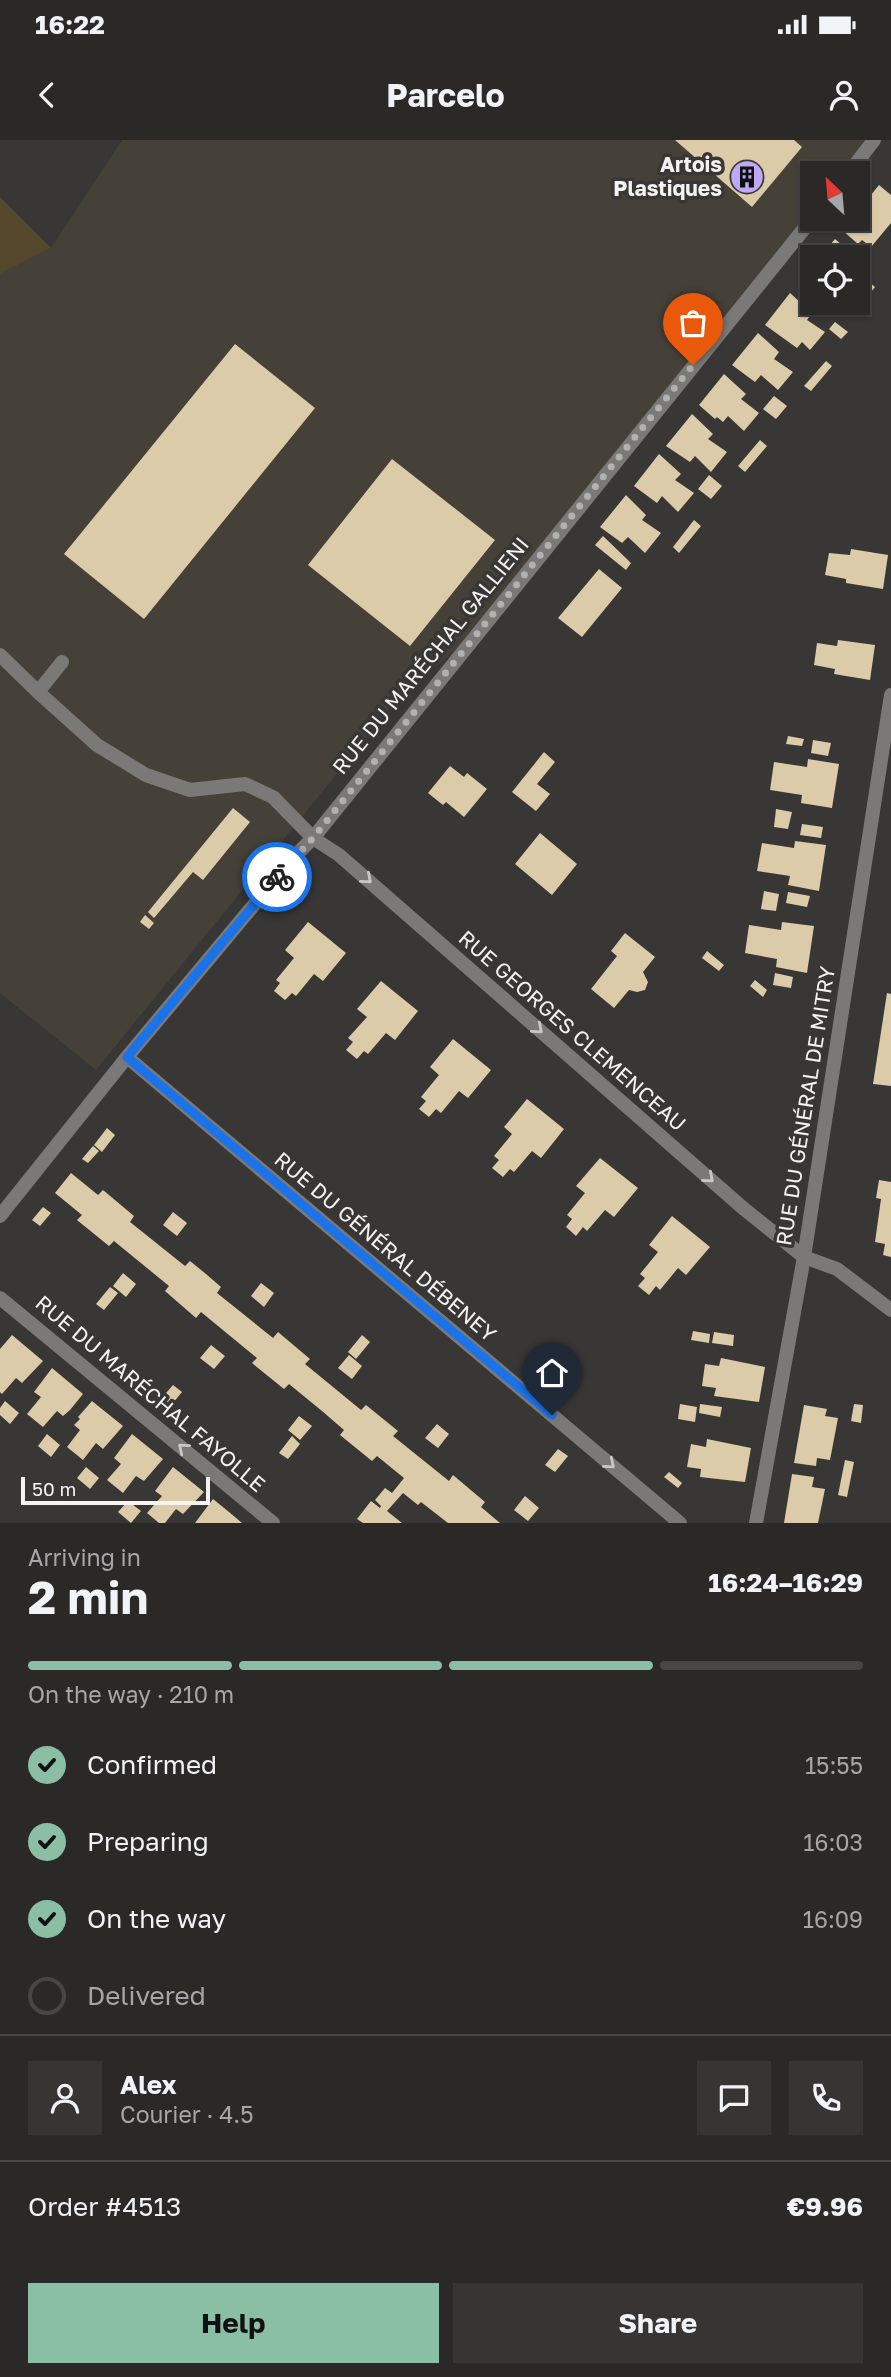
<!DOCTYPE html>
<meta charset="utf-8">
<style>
body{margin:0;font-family:"Golos Text",sans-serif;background:#373534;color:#f1f3f6;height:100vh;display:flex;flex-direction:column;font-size:26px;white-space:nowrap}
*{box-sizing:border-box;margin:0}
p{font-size:23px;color:#a6a6a8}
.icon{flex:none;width:38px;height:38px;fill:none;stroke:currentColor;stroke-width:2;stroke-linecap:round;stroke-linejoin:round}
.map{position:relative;height:1383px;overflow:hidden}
.drawer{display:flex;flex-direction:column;background:#2b2928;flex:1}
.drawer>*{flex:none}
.needle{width:46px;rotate:334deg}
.tools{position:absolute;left:800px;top:21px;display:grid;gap:14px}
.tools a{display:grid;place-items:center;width:70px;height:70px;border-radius:0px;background:#2b2928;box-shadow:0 2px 5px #0004,0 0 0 2px #474545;font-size:35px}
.scale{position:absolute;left:21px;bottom:18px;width:189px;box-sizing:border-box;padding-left:7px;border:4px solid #f4f3f2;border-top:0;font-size:19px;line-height:24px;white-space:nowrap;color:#f4f3f2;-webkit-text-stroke:5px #393735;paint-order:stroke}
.pin{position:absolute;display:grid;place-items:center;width:60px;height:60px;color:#fff;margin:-72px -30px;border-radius:50% 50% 50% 0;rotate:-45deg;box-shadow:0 0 7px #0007}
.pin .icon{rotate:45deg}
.courier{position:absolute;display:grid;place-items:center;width:70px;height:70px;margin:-35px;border:5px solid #1a73e8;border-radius:50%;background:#fff;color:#222;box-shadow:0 2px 9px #0007}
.summary em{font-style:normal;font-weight:700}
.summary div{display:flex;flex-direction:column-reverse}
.summary{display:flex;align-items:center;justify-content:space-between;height:119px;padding:0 28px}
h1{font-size:46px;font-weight:700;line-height:52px}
.bar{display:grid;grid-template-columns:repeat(4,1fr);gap:10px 7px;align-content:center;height:84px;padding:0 28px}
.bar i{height:9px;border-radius:5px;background:#474545}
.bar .active{background:#8abfa5}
.bar p{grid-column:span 4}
.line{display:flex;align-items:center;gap:18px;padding:0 28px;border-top:2px solid #474545}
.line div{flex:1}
.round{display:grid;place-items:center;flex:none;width:74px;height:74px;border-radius:0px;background:#373534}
ol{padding:0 28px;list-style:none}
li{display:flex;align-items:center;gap:21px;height:77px}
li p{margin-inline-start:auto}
li .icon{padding:7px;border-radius:50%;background:#8abfa5;color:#111;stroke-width:4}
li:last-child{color:#a6a6a8}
li i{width:38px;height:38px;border:4px solid #474545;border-radius:50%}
.primary-button{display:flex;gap:14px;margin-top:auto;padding:14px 28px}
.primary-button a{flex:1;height:80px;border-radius:0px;background:#8abfa5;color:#111;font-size:28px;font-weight:700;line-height:80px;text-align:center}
.primary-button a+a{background:#373534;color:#f1f3f6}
.status{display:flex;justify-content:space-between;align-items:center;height:49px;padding:0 35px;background:#2b2928;direction:ltr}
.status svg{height:19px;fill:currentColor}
header{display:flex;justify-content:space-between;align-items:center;height:91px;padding:0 28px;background:#2b2928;font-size:32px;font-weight:700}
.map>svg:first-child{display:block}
.built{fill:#454139}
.green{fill:#54472b}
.building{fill:#dbcba9}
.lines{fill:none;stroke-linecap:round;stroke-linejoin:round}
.service{stroke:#7a7978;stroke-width:14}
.minor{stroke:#7a7978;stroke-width:14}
.tertiary{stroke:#7a7978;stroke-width:14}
.oneway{stroke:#c9c8c7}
.done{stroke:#b3b1b0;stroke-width:7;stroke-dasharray:0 12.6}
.route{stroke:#1a73e8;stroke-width:9}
.labels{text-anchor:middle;stroke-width:7;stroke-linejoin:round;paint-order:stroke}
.poi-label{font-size:21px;font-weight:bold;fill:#f4f3f2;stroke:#393735;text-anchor:end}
.street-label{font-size:21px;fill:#f4f3f2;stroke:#393735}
</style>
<div class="status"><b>16:22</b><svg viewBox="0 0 49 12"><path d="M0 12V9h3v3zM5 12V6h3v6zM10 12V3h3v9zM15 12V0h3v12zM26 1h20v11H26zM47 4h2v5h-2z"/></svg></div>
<header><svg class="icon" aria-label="back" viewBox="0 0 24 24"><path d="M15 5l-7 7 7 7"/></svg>Parcelo<svg class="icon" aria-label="person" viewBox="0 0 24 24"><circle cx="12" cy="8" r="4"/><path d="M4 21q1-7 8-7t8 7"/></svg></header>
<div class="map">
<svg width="891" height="1383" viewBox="0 0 891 1383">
<rect width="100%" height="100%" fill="#393735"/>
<path class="built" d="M 122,0 L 874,0 L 849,33 L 812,33 L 812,79 L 480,489 L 396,561 L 96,930 L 0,853 L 0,134 L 51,108 Z"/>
<path class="green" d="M 0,57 L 51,108 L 0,134 Z"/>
<path class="building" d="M 675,0 L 794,0 L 802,7 L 752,67 Z
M 879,45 L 891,55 L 891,83 L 871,107 L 862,100 L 858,104 L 842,90 L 851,79 L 858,79 L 858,71 Z
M 835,99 L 851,113 L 848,117 L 820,117 Z
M 812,127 L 812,156 L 798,144 Z
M 869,142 L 875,147 L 853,174 L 846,169 L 851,163 L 858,163 L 858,155 Z
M 790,153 L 812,173 L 807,180 L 825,192 L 810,210 L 802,202 L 797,208 L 765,185 Z
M 835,182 L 848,192 L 841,199 L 829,189 Z
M 758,193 L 779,212 L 774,219 L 793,232 L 778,250 L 761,235 L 755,242 L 732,225 Z
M 235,204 L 315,268 L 144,479 L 64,414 Z
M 826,221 L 832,226 L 811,251 L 804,246 Z
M 724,234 L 746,254 L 741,259 L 759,273 L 744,291 L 728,276 L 723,282 L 717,277 L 715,279 L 699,265 Z
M 774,256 L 787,266 L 776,279 L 763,269 Z
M 692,274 L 713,294 L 708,299 L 727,312 L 711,332 L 695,316 L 690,322 L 666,306 Z
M 760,300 L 767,306 L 745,332 L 738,326 Z
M 659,314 L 681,334 L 675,340 L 694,353 L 678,372 L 662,356 L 657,363 L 634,346 Z
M 392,319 L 495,400 L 410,506 L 308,425 Z
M 709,335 L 722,346 L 711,359 L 698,349 Z
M 626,355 L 646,375 L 642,380 L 661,393 L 645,413 L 628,397 L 622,403 L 600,387 Z
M 694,380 L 701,386 L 679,413 L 673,407 Z
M 603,396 L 631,423 L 626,430 L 595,405 Z
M 851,409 L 888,415 L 883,449 L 846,443 L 846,439 L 825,435 L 829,413 L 850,415 Z
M 599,429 L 622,448 L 582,497 L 558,478 Z
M 838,500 L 875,505 L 870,540 L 834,534 L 835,529 L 814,525 L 817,503 L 837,506 Z
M 788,596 L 804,599 L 802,606 L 786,604 Z
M 813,600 L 831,603 L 828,616 L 811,613 Z
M 544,612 L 555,622 L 537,644 L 550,654 L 536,671 L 512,652 Z
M 808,619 L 839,624 L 832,668 L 801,663 L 802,655 L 770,650 L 774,622 L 807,627 Z
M 450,626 L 464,637 L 467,633 L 487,649 L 464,677 L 446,662 L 443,665 L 428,653 Z
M 233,668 L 250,682 L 203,740 L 193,732 L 154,778 L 148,772 Z
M 776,669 L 792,672 L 788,689 L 774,687 Z
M 802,684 L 823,687 L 821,698 L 800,695 Z
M 540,693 L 577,724 L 552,755 L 515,724 Z
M 795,701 L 826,705 L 819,751 L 788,745 L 790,736 L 757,731 L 762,703 L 794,708 Z
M 764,751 L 779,754 L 776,771 L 761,769 Z
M 788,752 L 810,756 L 807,767 L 786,763 Z
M 145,775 L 154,783 L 149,789 L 140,782 Z
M 308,782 L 346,813 L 323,841 L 314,834 L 296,856 L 292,853 L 285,860 L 274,851 L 280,843 L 276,840 L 294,818 L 285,810 Z
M 782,782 L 814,786 L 807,833 L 776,827 L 777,819 L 745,813 L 749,785 L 781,790 Z
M 625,793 L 655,817 L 643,832 L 648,842 L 645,850 L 637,852 L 629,850 L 614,868 L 591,849 L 617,816 L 611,811 Z
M 707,811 L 724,825 L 719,831 L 702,818 Z
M 775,833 L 793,837 L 791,848 L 773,845 Z
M 755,840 L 767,850 L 763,857 L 750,846 Z
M 381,841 L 418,871 L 395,900 L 386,893 L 368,914 L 364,911 L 357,919 L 346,910 L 353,902 L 348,898 L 367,877 L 357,869 Z
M 887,853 L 891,854 L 891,946 L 873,944 Z
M 453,899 L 491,930 L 468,958 L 459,951 L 441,973 L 436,969 L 429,977 L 419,969 L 426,961 L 421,957 L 439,935 L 430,927 Z
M 527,959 L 564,989 L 541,1018 L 532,1011 L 514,1032 L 510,1029 L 503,1037 L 492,1028 L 499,1020 L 494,1016 L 512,994 L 504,987 Z
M 107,988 L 115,995 L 102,1012 L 94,1005 Z
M 93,1006 L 99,1011 L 88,1023 L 82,1019 Z
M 600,1018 L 638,1048 L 614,1077 L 605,1070 L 587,1091 L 583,1087 L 576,1096 L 566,1087 L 572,1079 L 567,1075 L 585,1053 L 576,1046 Z
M 71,1033 L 98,1055 L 103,1050 L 134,1076 L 130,1082 L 185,1126 L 190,1121 L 206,1134 L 221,1147 L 217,1153 L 273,1198 L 278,1192 L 310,1219 L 305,1224 L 361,1270 L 366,1265 L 398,1291 L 393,1296 L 449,1341 L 453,1335 L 485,1362 L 481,1367 L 500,1383 L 448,1383 L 421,1362 L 418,1365 L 403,1353 L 387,1371 L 402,1383 L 363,1383 L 357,1379 L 371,1361 L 380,1368 L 381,1366 L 375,1360 L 385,1348 L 392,1353 L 404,1338 L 377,1316 L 372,1321 L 340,1295 L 344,1290 L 322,1271 L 289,1244 L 284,1249 L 252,1223 L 257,1218 L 201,1172 L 196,1178 L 165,1151 L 169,1146 L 114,1101 L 109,1106 L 77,1080 L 82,1075 L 55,1053 Z
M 879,1040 L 891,1042 L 891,1117 L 883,1115 L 885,1104 L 875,1102 L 881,1059 L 876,1058 Z
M 43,1067 L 51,1073 L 40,1086 L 32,1080 Z
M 173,1072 L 187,1083 L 177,1096 L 163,1085 Z
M 672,1076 L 710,1107 L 686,1135 L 678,1128 L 660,1150 L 656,1146 L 649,1155 L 638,1146 L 645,1138 L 640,1134 L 658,1112 L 649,1105 Z
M 123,1133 L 136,1144 L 126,1157 L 113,1146 Z
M 261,1143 L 274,1153 L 264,1167 L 251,1156 Z
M 110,1147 L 118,1153 L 104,1170 L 96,1164 Z
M 693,1191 L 710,1194 L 709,1203 L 691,1200 Z
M 714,1192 L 734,1195 L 733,1206 L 712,1203 Z
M 12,1195 L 43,1221 L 22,1243 L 16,1238 L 2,1254 L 0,1252 L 0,1209 Z
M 362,1195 L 370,1202 L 356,1219 L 348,1212 Z
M 211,1205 L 225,1216 L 214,1229 L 200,1218 Z
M 349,1215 L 362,1226 L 352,1239 L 338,1228 Z
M 721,1218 L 765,1227 L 759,1262 L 714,1256 L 716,1248 L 702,1246 L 705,1224 L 719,1226 Z
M 52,1228 L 83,1254 L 70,1270 L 63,1276 L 57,1271 L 43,1287 L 27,1274 L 41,1257 L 34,1252 Z
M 173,1245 L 182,1252 L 169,1268 L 160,1260 Z
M 5,1261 L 19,1273 L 10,1284 L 0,1275 L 0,1268 Z
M 92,1261 L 123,1286 L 103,1309 L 96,1303 L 83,1320 L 67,1307 L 80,1290 L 74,1285 L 80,1279 L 78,1277 Z
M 680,1264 L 697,1267 L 695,1282 L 678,1279 Z
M 700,1264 L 722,1267 L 720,1277 L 699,1273 Z
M 854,1264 L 863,1265 L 861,1283 L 851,1281 Z
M 804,1265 L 827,1269 L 825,1276 L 838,1278 L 830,1320 L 817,1318 L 816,1326 L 794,1323 Z
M 299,1276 L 312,1286 L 300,1300 L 288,1290 Z
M 437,1284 L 449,1294 L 438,1308 L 425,1298 Z
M 47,1294 L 60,1305 L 51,1317 L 38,1306 Z
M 132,1294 L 163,1319 L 144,1341 L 136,1336 L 123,1353 L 107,1340 L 121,1324 L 114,1318 Z
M 292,1296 L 300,1304 L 288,1319 L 279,1313 Z
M 707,1299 L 751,1308 L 745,1342 L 700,1337 L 701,1329 L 687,1327 L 691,1304 L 706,1307 Z
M 558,1309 L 568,1316 L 555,1332 L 545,1325 Z
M 845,1320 L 854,1322 L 847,1357 L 838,1355 Z
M 86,1327 L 99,1338 L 90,1349 L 77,1338 Z
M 173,1327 L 204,1352 L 183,1374 L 176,1369 L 165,1383 L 159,1383 L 147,1373 L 162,1356 L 155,1351 Z
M 669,1332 L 682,1343 L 678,1348 L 664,1337 Z
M 792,1334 L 814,1337 L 812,1347 L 825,1349 L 818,1383 L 784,1383 Z
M 525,1356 L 539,1368 L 528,1381 L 514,1370 Z
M 213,1359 L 229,1372 L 242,1383 L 195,1383 Z
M 128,1361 L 141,1371 L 131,1383 L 118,1372 Z"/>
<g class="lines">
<path class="service" d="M 0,515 L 38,552
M 62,522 L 38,552 L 97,605 L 146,635 L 190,650 L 245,644 L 273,657 L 313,698"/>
<path class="minor" d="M 849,33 L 874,0
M 313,698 L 339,715 L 743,1068 L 804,1117 L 837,1129 L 891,1170
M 127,917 L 680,1383
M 0,1076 L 127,917 L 293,718 L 313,698 L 812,79
M 0,1158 L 273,1383"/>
<path class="tertiary" d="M 756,1383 L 804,1117 L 891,555"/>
</g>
<defs><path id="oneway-chevron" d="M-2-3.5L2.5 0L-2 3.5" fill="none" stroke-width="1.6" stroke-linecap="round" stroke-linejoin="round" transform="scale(1.75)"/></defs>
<g class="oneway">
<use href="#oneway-chevron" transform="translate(367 739) rotate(41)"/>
<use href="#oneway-chevron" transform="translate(538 889) rotate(41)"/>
<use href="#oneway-chevron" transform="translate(709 1038) rotate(41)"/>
<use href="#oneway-chevron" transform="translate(183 1308) rotate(-140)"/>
<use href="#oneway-chevron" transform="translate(610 1324) rotate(40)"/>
</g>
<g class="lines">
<path class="done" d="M 277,737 L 313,698 L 693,225"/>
<path class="route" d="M 277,737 L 127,917 L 552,1275"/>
</g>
<defs>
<g id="building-disc" transform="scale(1.75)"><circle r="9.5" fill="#bda9f5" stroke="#393735"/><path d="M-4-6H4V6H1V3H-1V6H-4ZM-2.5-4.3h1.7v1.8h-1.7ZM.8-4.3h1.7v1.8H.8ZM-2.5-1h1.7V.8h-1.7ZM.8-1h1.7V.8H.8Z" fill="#111"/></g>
</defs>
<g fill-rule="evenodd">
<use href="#building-disc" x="747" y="37"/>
</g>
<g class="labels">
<g class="poi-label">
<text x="722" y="32">Artois<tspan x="722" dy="24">Plastiques</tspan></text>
</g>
<g class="street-label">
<text transform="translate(431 516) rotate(-51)" y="7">RUE DU MARÉCHAL GALLIENI</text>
<text transform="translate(572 891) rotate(41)" y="7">RUE GEORGES CLEMENCEAU</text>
<text transform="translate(806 966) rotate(-81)" y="7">RUE DU GÉNÉRAL DE MITRY</text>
<text transform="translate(385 1107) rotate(40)" y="7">RUE DU GÉNÉRAL DÉBENEY</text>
<text transform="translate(150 1254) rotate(40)" y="7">RUE DU MARÉCHAL FAYOLLE</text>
</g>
</g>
</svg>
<div class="tools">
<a><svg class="needle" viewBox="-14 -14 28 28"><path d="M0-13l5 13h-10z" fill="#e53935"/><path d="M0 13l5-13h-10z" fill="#a6a6a8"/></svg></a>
<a><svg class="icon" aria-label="locate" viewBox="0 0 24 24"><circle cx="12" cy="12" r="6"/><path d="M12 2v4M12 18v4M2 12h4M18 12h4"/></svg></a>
</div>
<div class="scale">50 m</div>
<div class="pin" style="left:693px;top:225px;background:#ea580c"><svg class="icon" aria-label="bag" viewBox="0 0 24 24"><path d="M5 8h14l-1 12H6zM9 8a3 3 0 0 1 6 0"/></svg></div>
<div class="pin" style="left:552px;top:1275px;background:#1f2937"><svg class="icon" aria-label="home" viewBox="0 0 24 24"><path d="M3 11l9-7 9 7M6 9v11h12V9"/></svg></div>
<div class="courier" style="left:277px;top:737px"><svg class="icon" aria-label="bike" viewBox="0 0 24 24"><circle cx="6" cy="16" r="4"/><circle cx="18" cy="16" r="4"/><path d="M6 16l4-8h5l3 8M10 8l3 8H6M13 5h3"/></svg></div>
</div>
<section class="drawer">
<div class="summary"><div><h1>2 min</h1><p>Arriving in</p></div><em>16:24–16:29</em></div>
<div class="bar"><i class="active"></i><i class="active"></i><i class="active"></i><i></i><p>On the way · 210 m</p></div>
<ol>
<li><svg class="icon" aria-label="check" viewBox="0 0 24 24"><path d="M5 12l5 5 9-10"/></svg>Confirmed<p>15:55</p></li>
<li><svg class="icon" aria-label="check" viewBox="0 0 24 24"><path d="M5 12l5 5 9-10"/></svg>Preparing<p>16:03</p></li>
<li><svg class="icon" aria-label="check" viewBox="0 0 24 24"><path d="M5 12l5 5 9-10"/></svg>On the way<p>16:09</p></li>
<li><i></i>Delivered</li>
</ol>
<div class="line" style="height:126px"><a class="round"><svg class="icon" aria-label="person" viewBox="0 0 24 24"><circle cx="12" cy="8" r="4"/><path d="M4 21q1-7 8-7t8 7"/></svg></a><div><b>Alex</b><p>Courier · 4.5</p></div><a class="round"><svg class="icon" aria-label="chat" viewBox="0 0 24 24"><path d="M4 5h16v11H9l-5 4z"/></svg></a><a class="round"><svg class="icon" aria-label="phone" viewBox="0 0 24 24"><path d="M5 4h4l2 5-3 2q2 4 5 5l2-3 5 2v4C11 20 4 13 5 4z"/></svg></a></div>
<div class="line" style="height:91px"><div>Order #4513</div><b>€9.96</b></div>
<div class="primary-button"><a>Help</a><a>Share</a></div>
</section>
